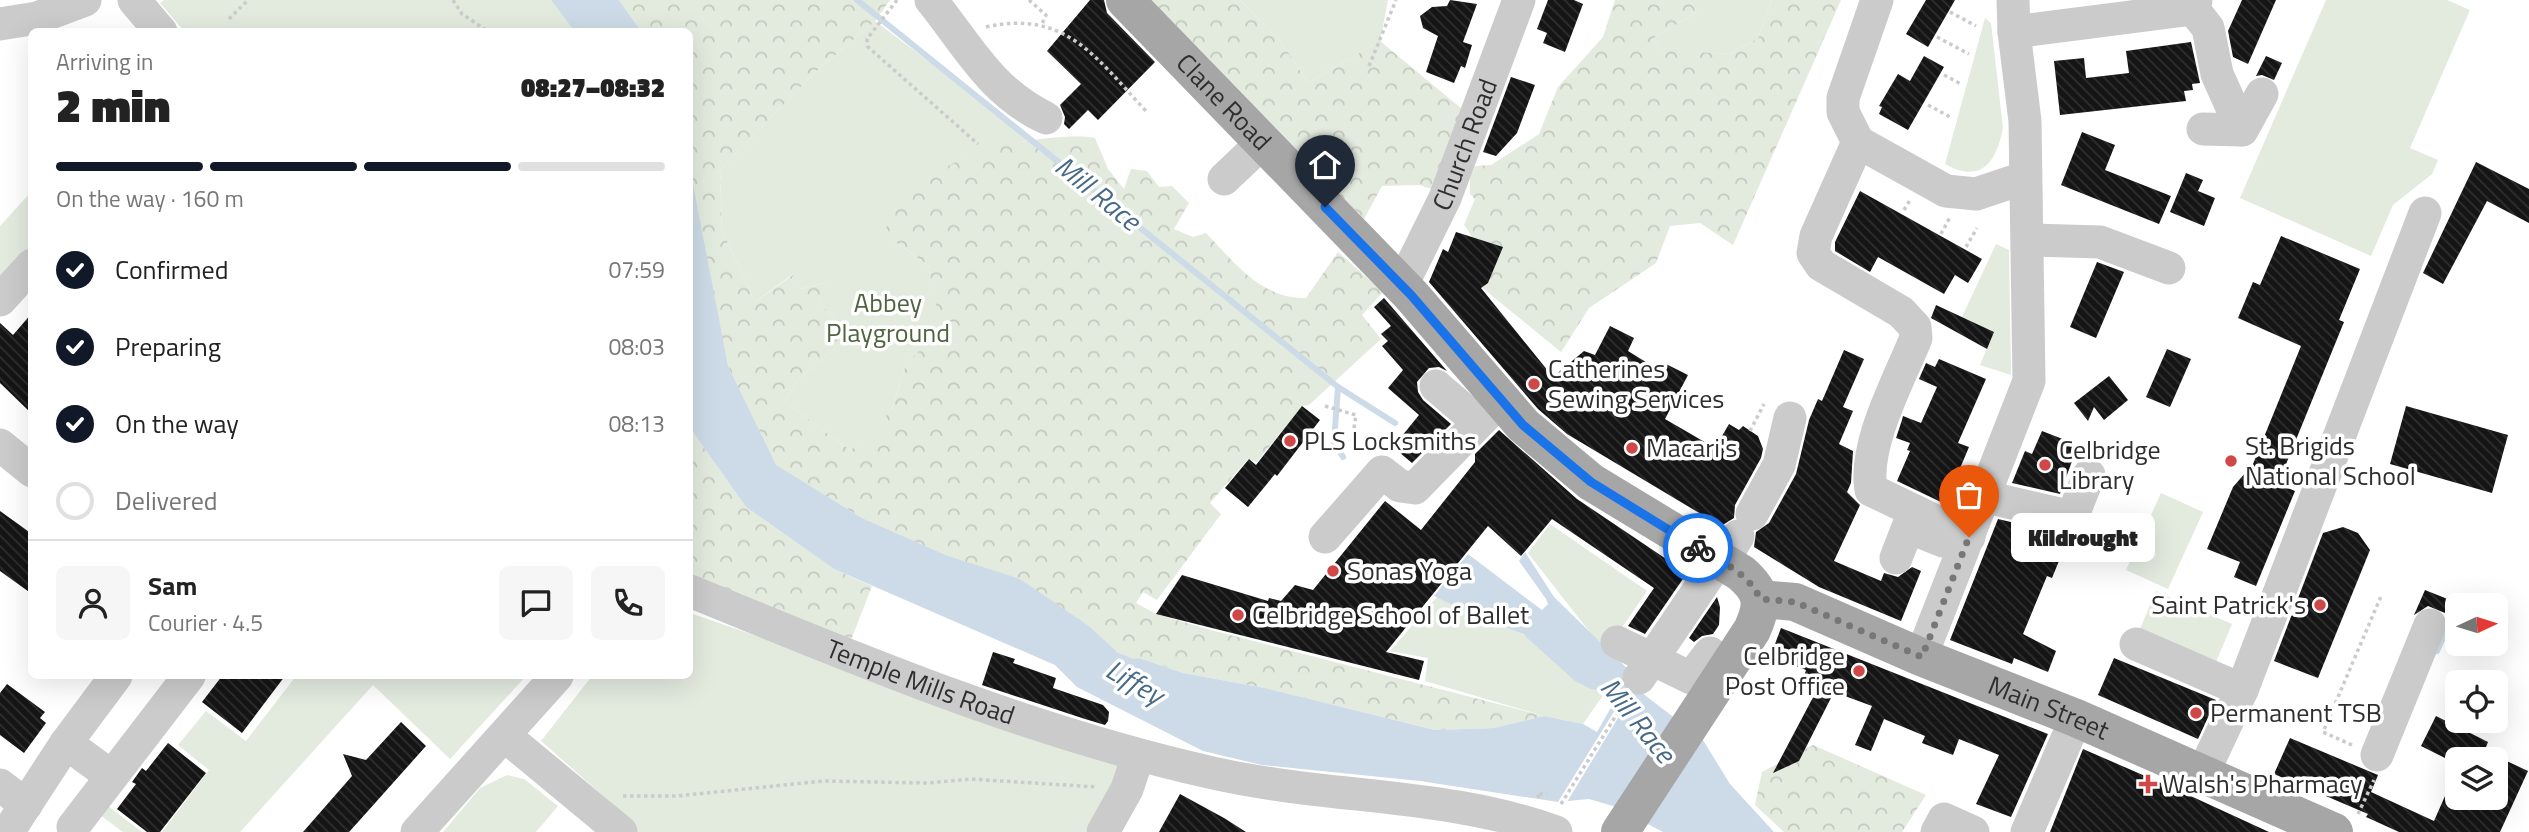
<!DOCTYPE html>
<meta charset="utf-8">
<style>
body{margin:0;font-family:"Titillium Web",sans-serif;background:#f6f6f6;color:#222;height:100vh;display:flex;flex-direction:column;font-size:26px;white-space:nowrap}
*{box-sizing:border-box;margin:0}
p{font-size:23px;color:#767676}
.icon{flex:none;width:38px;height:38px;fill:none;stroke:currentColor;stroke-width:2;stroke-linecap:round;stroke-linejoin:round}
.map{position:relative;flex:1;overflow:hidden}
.panel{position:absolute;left:28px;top:28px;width:665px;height:651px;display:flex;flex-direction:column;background:#fff;border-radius:10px;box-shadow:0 7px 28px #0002}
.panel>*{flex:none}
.needle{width:46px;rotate:86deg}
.controls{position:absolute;left:2445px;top:593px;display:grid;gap:14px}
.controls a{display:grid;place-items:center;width:63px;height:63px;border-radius:10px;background:#fff;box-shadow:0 7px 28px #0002;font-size:35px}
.pin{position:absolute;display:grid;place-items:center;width:60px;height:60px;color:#fff;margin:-72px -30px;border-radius:50% 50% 50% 0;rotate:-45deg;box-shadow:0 0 7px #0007}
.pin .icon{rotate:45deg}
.courier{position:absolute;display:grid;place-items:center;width:70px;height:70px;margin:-35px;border:5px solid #1a73e8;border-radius:50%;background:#fff;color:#222;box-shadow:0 2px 9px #0007}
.bubble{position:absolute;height:49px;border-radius:10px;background:#fff;box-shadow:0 7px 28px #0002;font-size:23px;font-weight:800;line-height:49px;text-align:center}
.overview em{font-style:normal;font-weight:800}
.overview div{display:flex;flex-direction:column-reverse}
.overview{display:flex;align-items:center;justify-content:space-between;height:119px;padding:0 28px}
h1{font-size:46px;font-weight:800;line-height:52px}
.bar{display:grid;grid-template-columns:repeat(4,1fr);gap:10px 7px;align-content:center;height:84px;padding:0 28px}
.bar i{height:9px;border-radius:5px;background:#e0e0e0}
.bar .on{background:#111827}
.bar p{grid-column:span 4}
.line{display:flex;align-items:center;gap:18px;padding:0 28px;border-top:2px solid #e0e0e0}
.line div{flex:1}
.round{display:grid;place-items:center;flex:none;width:74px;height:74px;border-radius:10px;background:#f6f6f6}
ol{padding:0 28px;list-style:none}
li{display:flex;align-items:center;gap:21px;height:77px}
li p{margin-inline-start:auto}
li .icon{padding:7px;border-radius:50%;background:#111827;color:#fff;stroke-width:4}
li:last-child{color:#767676}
li i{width:38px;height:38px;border:4px solid #e0e0e0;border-radius:50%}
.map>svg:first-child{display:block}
.green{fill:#e3eade}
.forest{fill:url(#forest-crowns)}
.water{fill:#ccdbe7}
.pier{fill:#fff}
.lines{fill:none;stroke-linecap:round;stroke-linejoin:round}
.stream{stroke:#ccdbe7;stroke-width:6}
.building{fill:url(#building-back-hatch)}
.path{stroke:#cbcbcb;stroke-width:3.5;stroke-dasharray:3.5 3.5;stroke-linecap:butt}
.minor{stroke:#cbcbcb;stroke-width:33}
.major{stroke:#a6a6a6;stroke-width:38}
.done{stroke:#777;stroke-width:7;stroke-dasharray:0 12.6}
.route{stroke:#1a73e8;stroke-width:9}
.poi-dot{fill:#cf4747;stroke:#fff;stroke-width:2.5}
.labels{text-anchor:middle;stroke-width:7;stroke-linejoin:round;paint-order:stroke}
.street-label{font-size:26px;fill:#2e2e2e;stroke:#fff}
.park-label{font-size:26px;fill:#4f6441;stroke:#fff}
.poi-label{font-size:26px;fill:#2e2e2e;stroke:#fff;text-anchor:start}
.water-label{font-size:28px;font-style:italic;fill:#476986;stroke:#fff}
</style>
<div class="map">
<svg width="2529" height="832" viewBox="0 0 2529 832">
<defs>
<pattern id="forest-crowns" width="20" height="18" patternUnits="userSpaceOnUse" patternTransform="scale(1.75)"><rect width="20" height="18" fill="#e3eade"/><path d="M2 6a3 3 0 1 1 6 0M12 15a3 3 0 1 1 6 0" fill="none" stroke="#c3c9bf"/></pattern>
<pattern id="building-back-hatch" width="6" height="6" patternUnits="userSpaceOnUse" patternTransform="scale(1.75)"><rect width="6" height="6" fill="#151515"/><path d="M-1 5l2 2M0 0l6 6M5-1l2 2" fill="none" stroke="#2f2f2f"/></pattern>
</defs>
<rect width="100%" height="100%" fill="#fff"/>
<path class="green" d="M 164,0 L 551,0 L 574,31 L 184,31 L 160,3 Z
M 1240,0 L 1388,0 L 1380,41 L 1308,83 L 1282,43 Z
M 1689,0 L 1772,0 L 1758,38 L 1730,54 L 1659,51 L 1655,37 L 1697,12 Z
M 2326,0 L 2447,0 L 2470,10 L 2410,148 L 2438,160 L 2432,174 L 2393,205 L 2371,256 L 2240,198 Z
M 1985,18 L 1991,23 L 2003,128 C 1996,163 1981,184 1945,164 Z
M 875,21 L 1032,139 L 961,159 L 894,241 L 928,265 L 942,329 L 906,364 L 893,406 L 871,438 L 850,450 L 785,402 L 797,381 L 849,336 L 818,300 L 825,283 L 801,289 L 793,274 L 755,302 L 722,230 L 720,170 L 813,74 Z
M 31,192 L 31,258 L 0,295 L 0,226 Z
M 1996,244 L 2009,250 L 2011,375 L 1980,365 L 1994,332 L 1962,317 Z
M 2161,493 L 2203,512 L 2168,589 L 2126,570 Z
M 1550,524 L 1647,591 L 1608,648 L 1592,635 L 1528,553 Z
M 2156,591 L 2232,624 L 2213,669 L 2137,636 Z
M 1437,597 C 1463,610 1499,620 1522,634 C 1553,652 1567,686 1606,691 L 1583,724 L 1544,716 L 1425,681 L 1428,658 L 1390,651 Z
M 690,613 L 1103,755 L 1124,761 L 1086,832 L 638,832 L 617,808 L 541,741 L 592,676 L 690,676 Z
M 296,676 L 526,676 L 450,759 L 373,685 L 240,832 L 162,832 L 209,770 L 178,745 L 206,711 L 246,741 Z
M 507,775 L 524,779 L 558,806 L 536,832 L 443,832 L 480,788 Z
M 108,806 L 142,832 L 123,832 L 100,815 Z"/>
<path class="forest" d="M 619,0 L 890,0 L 875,21 L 813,74 L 720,170 L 722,230 L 755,302 L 794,274 L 801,289 L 826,283 L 818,300 L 849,336 L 797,381 L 785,402 L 850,450 L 871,437 L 893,406 L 906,364 L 941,329 L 928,265 L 894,241 L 886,229 L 892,206 C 914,191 937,171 961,159 C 990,145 1064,132 1095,138 L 1108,169 L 1124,189 L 1131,169 L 1147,171 L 1159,187 L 1172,186 L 1189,203 L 1174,229 L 1193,237 L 1206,233 C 1234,262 1261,299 1306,298 L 1338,252 L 1383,292 L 1362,315 L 1381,339 L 1309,405 L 1302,406 L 1257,462 L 1248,459 L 1210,503 L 1221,514 L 1157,600 L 1143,592 L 1136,603 L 1156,614 L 1207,629 L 1544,716 L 1494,728 L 1435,730 L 1265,688 L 1183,673 L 1139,658 L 1133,660 L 1117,652 L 1020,579 L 945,556 L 862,518 L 775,465 L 728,366 L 709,277 L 690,169 L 690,32 L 641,31 Z
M 1147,0 L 1240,0 L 1282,43 L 1308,83 L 1380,41 L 1462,109 L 1435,190 L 1419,185 L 1382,186 L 1364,219 Z
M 1615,0 L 1689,0 L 1697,12 L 1655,37 L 1659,50 L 1730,54 L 1758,38 L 1772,0 L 1841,0 L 1733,245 L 1700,223 L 1670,226 L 1656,263 L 1589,308 L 1561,352 L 1468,276 C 1475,256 1479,243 1464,225 L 1475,199 L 1470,194 L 1470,178 L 1475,166 L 1491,165 L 1539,134 L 1558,87 L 1603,37 Z
M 690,428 L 746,507 L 834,569 L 872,586 L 849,645 L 690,581 Z
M 1813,745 L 1926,795 L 1902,832 L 1784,832 L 1755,805 L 1762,772 Z"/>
<path class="water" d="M 551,0 L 619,0 L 641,31 L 574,31 Z
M 690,169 L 728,366 L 776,465 L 862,518 L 945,555 L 1020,579 L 1090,627 L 1117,652 L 1133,659 L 1139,658 L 1183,673 L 1265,688 L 1435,730 L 1494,728 L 1544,716 L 1583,724 L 1597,732 L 1613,704 L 1606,691 L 1591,689 L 1575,681 L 1523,634 L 1469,613 L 1434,596 L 1468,554 L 1542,610 L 1548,604 L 1546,599 L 1519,561 L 1525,552 L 1554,597 L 1635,676 L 1637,689 L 1703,740 L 1730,784 L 1774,832 L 1663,832 L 1613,806 L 1589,799 L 1558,802 L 1420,781 L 1262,765 L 1203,751 L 1077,687 L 1055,665 L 834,569 L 746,507 L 690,428 Z"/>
<path class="pier" d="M 1636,676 L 1641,680 L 1567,802 L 1558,802 Z"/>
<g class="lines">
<path class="stream" d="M 857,0 L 1338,387 L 1395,423
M 1338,387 L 1334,442 L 1343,457
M 2437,651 L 2453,615"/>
</g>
<path class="building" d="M 1090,0 L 1104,0 L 1107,13 L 1155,62 L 1098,120 L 1088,110 L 1069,129 L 1064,124 L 1065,117 L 1060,105 L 1081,84 L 1047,51 Z
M 1450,0 L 1477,4 L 1463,42 L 1472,45 L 1465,68 L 1461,66 L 1454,83 L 1426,72 L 1438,36 L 1423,28 L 1420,16 L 1432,7 L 1447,6 Z
M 1548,0 L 1574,0 L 1583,4 L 1565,52 L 1543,43 L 1547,33 L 1537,29 Z
M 1926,0 L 1955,0 L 1928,47 L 1906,34 Z
M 2242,0 L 2276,0 L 2248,64 L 2233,57 L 2228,31 Z
M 2191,42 L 2200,83 L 2192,84 L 2193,90 L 2184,91 L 2186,101 L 2060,115 L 2054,61 L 2084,58 L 2086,78 L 2129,73 L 2126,51 Z
M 1924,56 L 1944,67 L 1908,130 L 1879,114 L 1882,107 L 1879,106 L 1898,74 L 1910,81 Z
M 2266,56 L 2282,63 L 2274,80 L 2262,75 L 2256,76 Z
M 1511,77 L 1535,85 L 1517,133 L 1496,156 L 1483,152 Z
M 2082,132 L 2115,145 L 2105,170 L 2171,196 L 2159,224 L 2061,185 Z
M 2476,162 L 2529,189 L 2529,223 L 2487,201 L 2443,284 L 2423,273 Z
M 2186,173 L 2203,180 L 2198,191 L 2215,198 L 2204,226 L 2170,212 Z
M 1860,191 L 1982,259 L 1968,283 L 1955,275 L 1944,294 L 1878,257 L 1870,272 L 1835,251 L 1835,242 Z
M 1456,232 L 1503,247 L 1488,283 L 1481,288 L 1553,377 L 1584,351 L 1595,355 L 1610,326 L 1634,338 L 1628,351 L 1662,372 L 1666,364 L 1688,375 L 1665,419 L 1715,448 L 1729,424 L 1739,430 L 1743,426 L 1758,436 L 1763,449 L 1761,458 L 1735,505 L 1734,518 L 1721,526 L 1567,434 L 1538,409 L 1429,282 L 1443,249 L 1448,252 Z
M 2281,236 L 2360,269 L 2339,320 L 2344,322 L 2278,484 L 2295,491 L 2256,586 L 2234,577 L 2240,562 L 2207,549 L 2233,487 L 2253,464 L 2301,346 L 2238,318 L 2253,282 L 2260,285 Z
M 2097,262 L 2124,272 L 2096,338 L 2070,327 Z
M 1384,298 L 1447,371 L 1439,367 L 1429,368 L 1417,382 L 1418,392 L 1423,400 L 1451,424 L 1412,463 L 1393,447 L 1419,415 L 1388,388 L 1403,370 L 1382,346 L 1388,341 L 1381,334 L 1391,326 L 1374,307 Z
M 1936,305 L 1994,332 L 1987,349 L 1931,318 Z
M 32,313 L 32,414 L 0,383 L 0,323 L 13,335 Z
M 2167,349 L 2191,359 L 2170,407 L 2146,397 Z
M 1844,350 L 1864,359 L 1843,407 L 1853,411 L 1839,444 L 1853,451 L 1851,483 L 1847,492 L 1860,505 L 1834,561 L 1881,581 L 1884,573 L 1898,577 L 1912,567 L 1921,571 L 1901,621 L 1819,587 L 1754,547 L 1756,532 L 1769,523 L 1796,474 L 1809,420 L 1818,399 L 1822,401 Z
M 1939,359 L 1986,379 L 1958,443 L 1969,447 L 1945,504 L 1897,481 L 1910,451 L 1907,450 L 1910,443 L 1896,438 L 1902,420 L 1903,416 L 1921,423 L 1937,387 L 1919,379 L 1926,363 L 1935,367 Z
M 2109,376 L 2128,400 L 2104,420 L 2094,407 L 2088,421 L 2074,403 Z
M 1302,406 L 1320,420 L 1277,476 L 1275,474 L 1248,507 L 1225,488 L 1249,459 L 1256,465 Z
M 2406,406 L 2508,435 L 2492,493 L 2390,464 Z
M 1499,430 L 1577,499 L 1687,573 L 1645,634 L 1628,626 L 1654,588 L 1552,519 L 1521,556 L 1488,526 L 1386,652 L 1424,661 L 1419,680 L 1156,614 L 1182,575 L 1268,601 L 1269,598 L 1281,601 L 1295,585 L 1313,590 L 1385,501 L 1421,530 L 1475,462 L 1475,454 Z
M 2042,431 L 2078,445 L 2060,494 L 2012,483 L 2025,451 L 2032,454 Z
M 0,511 L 32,534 L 32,594 L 0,571 Z
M 1998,519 L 2058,533 L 2068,539 L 2052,578 L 2047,576 L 2023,634 L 2056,651 L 2048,672 L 2014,658 L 2012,664 L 1950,640 Z
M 2343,527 L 2358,533 L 2370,550 L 2318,678 L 2274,661 L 2323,533 Z
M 2425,590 L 2450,600 L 2445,613 L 2428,606 L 2414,615 Z
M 1717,597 L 1720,607 L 1719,625 L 1713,634 L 1702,636 L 1694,642 L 1689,638 Z
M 1781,628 L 2048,734 L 2011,817 L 1976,804 L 1999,755 L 1959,739 L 1953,755 L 1922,743 L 1925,736 L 1884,719 L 1871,751 L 1855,745 L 1872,706 L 1834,692 L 1799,761 L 1773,773 L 1819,686 L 1803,679 L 1806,670 L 1770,657 Z
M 993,652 L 1015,659 L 1013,663 L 1056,678 L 1053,688 L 1103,705 L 1109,712 L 1108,721 L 1105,725 L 1085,719 L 982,685 Z
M 2114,658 L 2216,700 L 2198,739 L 2098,695 Z
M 222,676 L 285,676 L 242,733 L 202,702 Z
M 7,684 L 45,712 L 40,718 L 46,723 L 24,753 L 0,735 L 0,693 Z
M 2436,716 L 2488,742 L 2481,760 L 2449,760 L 2421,746 Z
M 401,722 L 426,746 L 359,821 L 349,832 L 303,832 L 352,776 L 343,754 L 366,760 Z
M 2290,738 L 2378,775 L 2371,792 L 2434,821 L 2445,796 L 2496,798 L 2496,756 L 2528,771 L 2500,832 L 2399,832 L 2366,817 L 2368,814 L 2274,774 Z
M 168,743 L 206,773 L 160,832 L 147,832 L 117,809 L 136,784 L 132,782 L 142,768 L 146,771 Z
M 2083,749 L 2182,792 L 2269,832 L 2050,832 Z
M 1180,794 L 1224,818 L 1246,832 L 1159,832 Z"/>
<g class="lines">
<path class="path" d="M 453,0 L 462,14 L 489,32
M 897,0 L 867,39 L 868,47 L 978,144
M 1029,0 L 1046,15 L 1042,24
M 1950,12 L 1976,26
M 229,19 L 248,0
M 986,27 C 1066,9 1096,58 1146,111
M 1937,37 L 1969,54
M 1369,66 L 1396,0
M 1944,75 L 1961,84
M 1928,105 L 1952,118
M 1904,210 L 1910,200
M 1941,234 L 1950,217
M 1966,247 L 1977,228
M 1325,406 L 1356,415 L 1352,441
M 1750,431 L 1764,404
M 2352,745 L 2323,732 L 2382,594
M 623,796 L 677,796 L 823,781 L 928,783 L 970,779 L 1097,787
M 1539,798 L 1537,794 L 1547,794
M 1561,804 L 1625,701
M 2358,814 L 2374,780"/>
<g class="minor">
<path d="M 134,0 L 161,32"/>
<path d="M 931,0 C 969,47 990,91 1046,118"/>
<path d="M 2193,9 L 2208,28 L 2217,74 L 2242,130"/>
<path d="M 0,24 L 37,18 L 85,0"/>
<path d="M 2014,32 L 2193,9 L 2196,0"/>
<path d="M 2203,129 L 2242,130 L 2262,94"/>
<path d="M 1858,142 L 1816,236 L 1813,253 L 1821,265 L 1901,312 L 1915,327 L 1916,338 C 1899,380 1863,445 1871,490 L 1969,537"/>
<path d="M 1858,142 L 1946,191 L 1976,194 L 2024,178"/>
<path d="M 1858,142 L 1843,112 L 1843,98 L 1877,0"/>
<path d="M 1224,179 L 1263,142"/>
<path d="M 2028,240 L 2100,242 L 2169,268"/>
<path id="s1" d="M 1402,285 L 1445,198 L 1519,0"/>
<path d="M 0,300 L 32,265"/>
<path d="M 1436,386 L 1478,422"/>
<path d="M 0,445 L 32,471"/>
<path d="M 1986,497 L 2064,515 L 2075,510 L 2089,475"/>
<path d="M 1752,514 L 1779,465 L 1790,418"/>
<path d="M 1325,537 L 1382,472 L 1400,486 L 1415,488 L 1501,400"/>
<path d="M 1896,558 L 1908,527 L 1943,541"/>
<path d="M 1722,562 L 1738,536"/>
<path id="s2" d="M 690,591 C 860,661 1033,733 1213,773 C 1327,799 1446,792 1556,832"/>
<path d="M 1617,642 L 1691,678 L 1710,653"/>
<path d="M 2136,644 L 2242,690"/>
<path d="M 1921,657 L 2029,381 L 2025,121 L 2014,32 L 2013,0"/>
<path d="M 1639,678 L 1719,560"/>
<path d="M 505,736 L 621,832"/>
<path d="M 66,743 L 111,776"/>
<path d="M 2377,755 L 2430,625"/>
<path d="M 2203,773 L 2242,690 L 2425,213"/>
<path d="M 0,785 L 26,805"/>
<path d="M 73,827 L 189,676"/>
<path d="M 8,832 L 66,743 L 116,676"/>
<path d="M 417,832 L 557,676"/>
<path d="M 1103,832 L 1127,789 L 1138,756"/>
<path d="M 1937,832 L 1944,819 L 1973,832"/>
<path d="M 2027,832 L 2076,718"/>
</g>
<g class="major">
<path id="s3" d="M 1125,0 L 1411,295 L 1523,425 L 1591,482 L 1741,573 C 1763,592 1764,604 1752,630 L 1620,832"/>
<path id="s4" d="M 1760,599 L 1795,602 L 1921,657 L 2076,718 L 2334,832"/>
</g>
</g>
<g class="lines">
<path class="done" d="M 1698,548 C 1721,562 1749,573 1760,599 L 1795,602 L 1922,657 L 1969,537"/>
<path class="route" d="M 1325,207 L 1411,295 L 1523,425 L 1591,482 L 1698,548"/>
</g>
<g class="poi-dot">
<circle cx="1534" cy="384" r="7"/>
<circle cx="1290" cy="441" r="7"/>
<circle cx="1632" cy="448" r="7"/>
<circle cx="2231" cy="461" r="7"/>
<circle cx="2045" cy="465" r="7"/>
<circle cx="1333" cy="571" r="7"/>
<circle cx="2320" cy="605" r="7"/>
<circle cx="1238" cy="615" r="7"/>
<circle cx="1859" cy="671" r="7"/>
<circle cx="2196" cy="713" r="7"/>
<path d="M2144.5 773.5h7v7h7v7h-7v7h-7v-7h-7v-7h7z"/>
</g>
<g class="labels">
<g class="street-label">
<text dy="9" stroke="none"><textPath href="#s3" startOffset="142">Clane Road</textPath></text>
<text dy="9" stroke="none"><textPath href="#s1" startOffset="154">Church Road</textPath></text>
<text dy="9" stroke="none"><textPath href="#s2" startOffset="248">Temple Mills Road</textPath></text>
<text dy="9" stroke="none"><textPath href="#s4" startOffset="310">Main Street</textPath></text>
</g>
<g class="park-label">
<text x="888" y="312">Abbey<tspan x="888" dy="30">Playground</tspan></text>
</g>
<g class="poi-label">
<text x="1548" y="378">Catherines<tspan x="1548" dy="30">Sewing Services</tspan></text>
<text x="1304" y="450">PLS Locksmiths</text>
<text x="2245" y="455">St. Brigids<tspan x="2245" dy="30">National School</tspan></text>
<text x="1646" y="457">Macari's</text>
<text x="2059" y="459">Celbridge<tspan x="2059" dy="30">Library</tspan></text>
<text x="1347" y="580">Sonas Yoga</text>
<text x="2306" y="614" text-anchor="end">Saint Patrick's</text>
<text x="1252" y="624">Celbridge School of Ballet</text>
<text x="1845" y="665" text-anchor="end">Celbridge<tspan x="1845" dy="30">Post Office</tspan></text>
<text x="2210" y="722">Permanent TSB</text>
<text x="2162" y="793">Walsh's Pharmacy</text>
</g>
<g class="water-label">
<text transform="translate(1098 193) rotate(39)" y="10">Mill Race</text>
<text transform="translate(1135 682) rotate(30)" y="10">Liffey</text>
<text transform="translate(1638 720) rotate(51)" y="10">Mill Race</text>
</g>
</g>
</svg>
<div class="controls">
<a><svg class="needle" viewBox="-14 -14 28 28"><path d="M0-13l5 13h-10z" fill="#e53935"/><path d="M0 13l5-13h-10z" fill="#767676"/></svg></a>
<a><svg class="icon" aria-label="locate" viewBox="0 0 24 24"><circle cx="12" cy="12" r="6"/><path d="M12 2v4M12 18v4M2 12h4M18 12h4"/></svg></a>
<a><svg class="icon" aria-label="layers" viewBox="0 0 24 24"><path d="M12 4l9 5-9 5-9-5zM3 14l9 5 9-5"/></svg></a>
</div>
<div class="pin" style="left:1969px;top:537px;background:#ea580c"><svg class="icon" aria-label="bag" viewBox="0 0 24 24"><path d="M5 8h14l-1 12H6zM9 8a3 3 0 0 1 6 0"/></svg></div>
<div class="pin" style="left:1325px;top:207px;background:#1f2937"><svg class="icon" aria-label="home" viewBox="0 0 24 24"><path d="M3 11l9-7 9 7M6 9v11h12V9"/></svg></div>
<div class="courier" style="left:1698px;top:548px"><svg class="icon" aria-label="bike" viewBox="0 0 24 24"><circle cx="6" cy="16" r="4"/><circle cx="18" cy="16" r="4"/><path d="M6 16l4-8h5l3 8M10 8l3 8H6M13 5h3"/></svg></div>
<div class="bubble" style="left:2011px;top:513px;width:144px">Kildrought</div>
<section class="panel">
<div class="overview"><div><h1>2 min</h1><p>Arriving in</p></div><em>08:27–08:32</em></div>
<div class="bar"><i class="on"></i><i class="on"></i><i class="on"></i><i></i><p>On the way · 160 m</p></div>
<ol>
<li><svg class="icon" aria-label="check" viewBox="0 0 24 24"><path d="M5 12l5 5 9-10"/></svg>Confirmed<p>07:59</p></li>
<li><svg class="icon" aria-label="check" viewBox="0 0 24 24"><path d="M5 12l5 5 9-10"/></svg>Preparing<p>08:03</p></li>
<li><svg class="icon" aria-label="check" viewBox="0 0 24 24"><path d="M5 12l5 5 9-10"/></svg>On the way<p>08:13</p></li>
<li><i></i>Delivered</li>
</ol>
<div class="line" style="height:126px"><a class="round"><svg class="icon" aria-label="person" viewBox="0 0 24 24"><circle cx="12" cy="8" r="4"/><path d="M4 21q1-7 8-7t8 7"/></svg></a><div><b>Sam</b><p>Courier · 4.5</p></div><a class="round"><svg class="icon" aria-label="chat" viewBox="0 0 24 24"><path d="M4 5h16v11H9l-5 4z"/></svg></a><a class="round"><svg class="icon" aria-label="phone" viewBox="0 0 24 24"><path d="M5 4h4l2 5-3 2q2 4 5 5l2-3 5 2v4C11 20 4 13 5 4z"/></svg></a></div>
</section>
</div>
